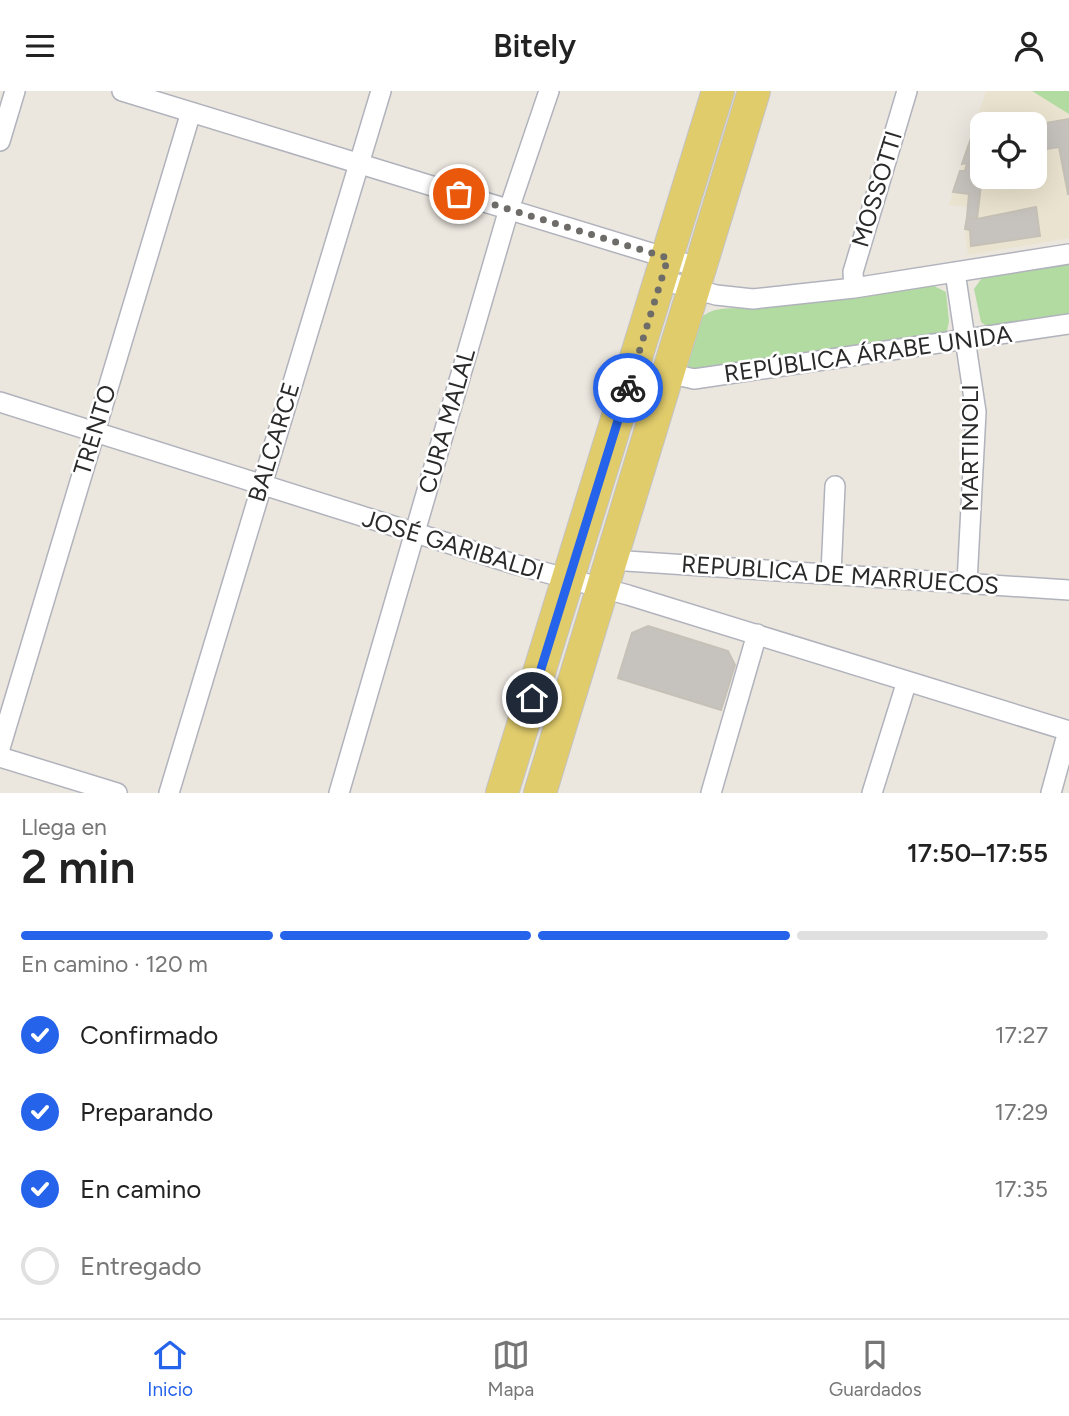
<!DOCTYPE html>
<html lang="es">
<meta charset="utf-8">
<style>
body{margin:0;font-family:Figtree,sans-serif;background:#f2f2f2;color:#222;height:100vh;display:flex;flex-direction:column;font-size:26px;white-space:nowrap}
*{box-sizing:border-box;margin:0}
p{font-size:23px;color:#767676}
.icon{flex:none;width:38px;height:38px;fill:none;stroke:currentColor;stroke-width:2;stroke-linecap:round;stroke-linejoin:round}
.map{position:relative;height:702px;overflow:hidden}
.side{display:flex;flex-direction:column;background:#fff;flex:1}
.side>*{flex:none}
.buttons{position:absolute;left:970px;top:21px;display:grid;gap:14px}
.buttons a{display:grid;place-items:center;width:77px;height:77px;border-radius:14px;background:#fff;box-shadow:0 7px 28px #0002;font-size:35px}
.pin{position:absolute;display:grid;place-items:center;width:60px;height:60px;color:#fff;margin:-30px;border:4px solid #fff;border-radius:50%;box-shadow:0 2px 7px #0007}
.courier{position:absolute;display:grid;place-items:center;width:70px;height:70px;margin:-35px;border:5px solid #2563eb;border-radius:50%;background:#fff;color:#222;box-shadow:0 2px 9px #0007}
.summary em{font-style:normal;font-weight:600}
.summary div{display:flex;flex-direction:column-reverse}
.summary{display:flex;align-items:center;justify-content:space-between;height:119px;padding:0 21px}
h1{font-size:46px;font-weight:600;line-height:52px}
.bar{display:grid;grid-template-columns:repeat(4,1fr);gap:10px 7px;align-content:center;height:84px;padding:0 21px}
.bar i{height:9px;border-radius:5px;background:#e0e0e0}
.bar .active{background:#2563eb}
.bar p{grid-column:span 4}
ol{padding:0 21px;list-style:none}
li{display:flex;align-items:center;gap:21px;height:77px}
li p{margin-inline-start:auto}
li .icon{padding:7px;border-radius:50%;background:#2563eb;color:#fff;stroke-width:4}
li:last-child{color:#767676}
li i{width:38px;height:38px;border:4px solid #e0e0e0;border-radius:50%}
header{display:flex;justify-content:space-between;align-items:center;height:91px;padding:0 21px;background:#fff;font-size:32px;font-weight:600}
.dock{display:flex;justify-content:space-around;align-items:center;height:98px;border-top:2px solid #e0e0e0;background:#fff;font-size:19px;color:#767676}
.dock a{display:grid;justify-items:center;gap:4px}
.dock .active{color:#2563eb}
.map>svg:first-child{display:block}
.education{fill:#eae3cf;fill-rule:evenodd}
.green{fill:#b1dba0}
.building{fill:#c6c2bd;stroke:#c6c1b7;stroke-width:2}
.lines{fill:none;stroke-linecap:round;stroke-linejoin:round}
.street-casing{stroke:#b1b3bc;stroke-width:22}
.primary-casing{stroke:#c3c3c3;stroke-width:34}
.street{stroke:#fff;stroke-width:19}
.primary{stroke:#e1cc6c;stroke-width:32}
.done{stroke:#6e6c69;stroke-width:7;stroke-dasharray:0 12.6}
.route{stroke:#2563eb;stroke-width:9}
.labels{text-anchor:middle;stroke-width:5;stroke-linejoin:round;paint-order:stroke}
.street-label{font-size:24px;fill:#2a2a2a;stroke:#fff}
</style>
<header><svg class="icon" aria-label="menu" viewBox="0 0 24 24"><path d="M4 6h16M4 12h16M4 18h16"/></svg>Bitely<svg class="icon" aria-label="person" viewBox="0 0 24 24"><circle cx="12" cy="8" r="4"/><path d="M4 21q1-7 8-7t8 7"/></svg></header>
<div class="map">
<svg width="1069" height="702" viewBox="0 0 1069 702">
<rect width="100%" height="100%" fill="#ebe6de"/>
<path class="education" d="M 986,0 L 1032,0 L 1069,23 L 1069,147 L 968,164 L 965,138 L 968,116 L 949,114 ZM 982,33 L 1034,33 L 1034,86 L 982,86 Z"/>
<path class="green" d="M 1032,0 L 1069,0 L 1069,23 Z
M 1069,170 L 1069,227 L 989,237 L 981,231 L 974,198 L 984,184 Z
M 930,193 L 946,201 L 949,230 L 947,240 L 940,245 L 705,282 L 686,279 C 689,264 690,238 701,227 C 715,213 740,219 758,217 C 815,212 873,201 930,193 Z"/>
<path class="building" d="M 988,22 L 991,33 L 982,33 L 982,70 L 962,73 L 979,24 Z
M 1069,28 L 1069,103 L 1068,103 L 1059,56 L 1034,60 L 1034,34 Z
M 982,70 L 982,86 L 977,128 L 967,126 L 969,103 L 953,101 L 960,80 L 965,80 L 967,72 Z
M 1036,116 L 1040,145 L 971,155 L 970,139 L 965,138 L 967,126 L 977,128 Z
M 648,535 L 728,560 L 735,574 L 721,619 L 618,587 L 632,542 Z"/>
<g class="lines">
<g class="street-casing">
<path id="street" d="M 122,0 L 700,177
M 0,50 L 15,0
M 955,181 L 976,321 L 967,492
M 662,189 L 716,204 L 753,208 L 854,197 L 1069,163
M 854,197 L 853,181 L 907,0
M 668,282 L 694,288 L 1069,233
M 0,311 L 514,473 L 628,504 L 1069,640
M 611,469 L 1069,499
M 831,483 L 835,395
M 0,657 L 191,21
M 0,666 L 117,702
M 169,702 L 381,0
M 339,702 L 509,118 L 549,0
M 711,702 L 757,543
M 872,702 L 907,590
M 1051,702 L 1068,640"/>
</g>
<g class="primary-casing">
<path id="primary" d="M 502,702 L 718,0
M 540,702 L 754,0"/>
</g>
<use href="#street" class="street"/>
<use href="#primary" class="primary"/>
</g>
<g class="lines">
<path class="done" d="M 459,103 L 668,167 L 628,297"/>
<path class="route" d="M 532,607 L 628,297"/>
</g>
<g class="labels">
<g class="street-label">
<text transform="translate(877 98) rotate(-73)" y="8">MOSSOTTI</text>
<text transform="translate(868 263) rotate(-8)" y="8">REPÚBLICA ÁRABE UNIDA</text>
<text transform="translate(447 330) rotate(-74)" y="8">CURA MALAL</text>
<text transform="translate(95 339) rotate(-73)" y="8">TRENTO</text>
<text transform="translate(274 351) rotate(-73)" y="8">BALCARCE</text>
<text transform="translate(970 357) rotate(-90)" y="8">MARTINOLI</text>
<text transform="translate(453 454) rotate(17)" y="8">JOSÉ GARIBALDI</text>
<text transform="translate(840 484) rotate(4)" y="8">REPUBLICA DE MARRUECOS</text>
</g>
</g>
</svg>
<div class="buttons">
<a><svg class="icon" aria-label="locate" viewBox="0 0 24 24"><circle cx="12" cy="12" r="6"/><path d="M12 2v4M12 18v4M2 12h4M18 12h4"/></svg></a>
</div>
<div class="pin" style="left:459px;top:103px;background:#ea580c"><svg class="icon" aria-label="bag" viewBox="0 0 24 24"><path d="M5 8h14l-1 12H6zM9 8a3 3 0 0 1 6 0"/></svg></div>
<div class="pin" style="left:532px;top:607px;background:#1f2937"><svg class="icon" aria-label="home" viewBox="0 0 24 24"><path d="M3 11l9-7 9 7M6 9v11h12V9"/></svg></div>
<div class="courier" style="left:628px;top:297px"><svg class="icon" aria-label="bike" viewBox="0 0 24 24"><circle cx="6" cy="16" r="4"/><circle cx="18" cy="16" r="4"/><path d="M6 16l4-8h5l3 8M10 8l3 8H6M13 5h3"/></svg></div>
</div>
<section class="side">
<div class="summary"><div><h1>2 min</h1><p>Llega en</p></div><em>17:50–17:55</em></div>
<div class="bar"><i class="active"></i><i class="active"></i><i class="active"></i><i></i><p>En camino · 120 m</p></div>
<ol>
<li><svg class="icon" aria-label="check" viewBox="0 0 24 24"><path d="M5 12l5 5 9-10"/></svg>Confirmado<p>17:27</p></li>
<li><svg class="icon" aria-label="check" viewBox="0 0 24 24"><path d="M5 12l5 5 9-10"/></svg>Preparando<p>17:29</p></li>
<li><svg class="icon" aria-label="check" viewBox="0 0 24 24"><path d="M5 12l5 5 9-10"/></svg>En camino<p>17:35</p></li>
<li><i></i>Entregado</li>
</ol>
</section>
<nav class="dock">
<a class="active"><svg class="icon" aria-label="home" viewBox="0 0 24 24"><path d="M3 11l9-7 9 7M6 9v11h12V9"/></svg>Inicio</a>
<a><svg class="icon" aria-label="map" viewBox="0 0 24 24"><path d="M3 6l6-2 6 2 6-2v14l-6 2-6-2-6 2zM9 4v14M15 6v14"/></svg>Mapa</a>
<a><svg class="icon" aria-label="saved" viewBox="0 0 24 24"><path d="M7 4h10v16l-5-4-5 4z"/></svg>Guardados</a>
</nav>
